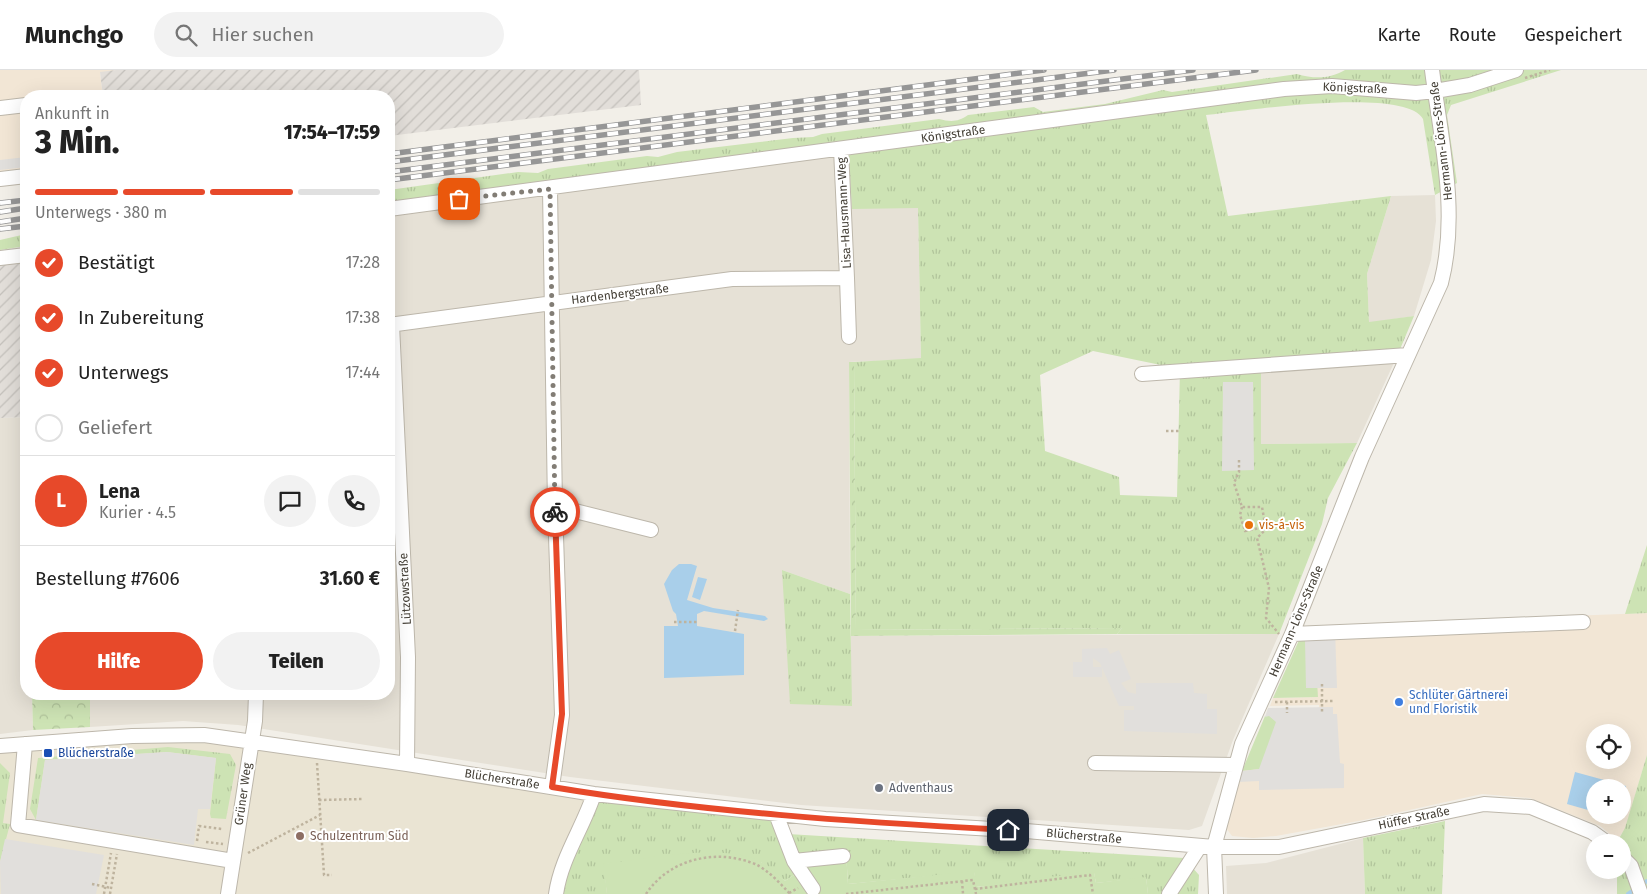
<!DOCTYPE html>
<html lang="de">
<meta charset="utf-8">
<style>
body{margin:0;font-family:"Fira Sans",sans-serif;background:#f2f2f2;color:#222;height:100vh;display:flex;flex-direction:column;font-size:19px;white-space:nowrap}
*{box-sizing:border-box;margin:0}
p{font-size:16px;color:#767676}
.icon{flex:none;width:28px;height:28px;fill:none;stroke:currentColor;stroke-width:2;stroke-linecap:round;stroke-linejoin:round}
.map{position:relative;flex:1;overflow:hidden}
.drawer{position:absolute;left:20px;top:20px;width:375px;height:610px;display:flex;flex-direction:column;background:#fff;border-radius:20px;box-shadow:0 5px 20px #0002}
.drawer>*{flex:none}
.tools{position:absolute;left:1586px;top:654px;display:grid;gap:10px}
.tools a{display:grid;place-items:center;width:45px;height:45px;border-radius:50%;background:#fff;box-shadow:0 5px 20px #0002;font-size:25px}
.pin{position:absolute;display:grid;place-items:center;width:42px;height:42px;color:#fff;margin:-21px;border-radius:10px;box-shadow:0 2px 8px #0006}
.courier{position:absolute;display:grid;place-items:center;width:50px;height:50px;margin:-25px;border:4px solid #e7492a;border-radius:50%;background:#fff;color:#222;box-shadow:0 1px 6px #0007}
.head em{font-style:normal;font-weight:800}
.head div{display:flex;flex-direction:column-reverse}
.head{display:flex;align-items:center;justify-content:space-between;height:85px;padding:0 15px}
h1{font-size:32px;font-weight:800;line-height:38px}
.bar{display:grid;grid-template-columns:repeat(4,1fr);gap:8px 5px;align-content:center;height:60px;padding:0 15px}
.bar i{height:6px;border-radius:4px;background:#e0e0e0}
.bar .current{background:#e7492a}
.bar p{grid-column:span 4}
.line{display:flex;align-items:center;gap:12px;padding:0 15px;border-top:1px solid #e0e0e0}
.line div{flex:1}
.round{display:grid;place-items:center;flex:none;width:52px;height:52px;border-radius:26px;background:#f2f2f2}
ol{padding:0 15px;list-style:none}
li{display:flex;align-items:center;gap:15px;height:55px}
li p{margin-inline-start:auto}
li .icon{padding:5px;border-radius:50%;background:#e7492a;color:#fff;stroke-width:4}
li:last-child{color:#767676}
li i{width:28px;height:28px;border:2px solid #e0e0e0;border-radius:50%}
.cta{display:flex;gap:10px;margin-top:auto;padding:10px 15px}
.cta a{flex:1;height:58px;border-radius:30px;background:#e7492a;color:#fff;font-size:20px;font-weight:800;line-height:58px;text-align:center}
.cta a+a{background:#f2f2f2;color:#222}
header{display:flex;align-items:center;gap:30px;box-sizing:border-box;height:70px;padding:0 25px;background:#fff;border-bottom:1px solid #e0e0e0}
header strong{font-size:24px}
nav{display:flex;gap:28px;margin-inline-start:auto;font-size:18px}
.search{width:350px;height:45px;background:#f2f2f2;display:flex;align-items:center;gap:12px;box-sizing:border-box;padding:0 18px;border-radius:28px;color:#767676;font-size:19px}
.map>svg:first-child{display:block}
.residential{fill:#e6e1d6}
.commercial{fill:#f2e6d5;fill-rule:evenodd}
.industrial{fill:url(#industrial-furrows)}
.education{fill:#eae4d3}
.grass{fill:url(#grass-tufts);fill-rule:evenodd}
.forest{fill:url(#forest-crowns)}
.green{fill:#cde3b4}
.parking{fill:#e1dfdc}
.water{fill:#a9cfea}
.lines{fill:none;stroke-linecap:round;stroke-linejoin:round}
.stream{stroke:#a9cfea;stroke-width:4}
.minor-casing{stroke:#bdb7ab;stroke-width:16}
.path{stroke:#beb39e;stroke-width:2.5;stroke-dasharray:2.5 2.5;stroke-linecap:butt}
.minor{stroke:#fff;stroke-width:14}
.rail-casing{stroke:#969696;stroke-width:5.5}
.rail{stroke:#fff;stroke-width:4;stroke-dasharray:11;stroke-linecap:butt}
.done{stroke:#827d75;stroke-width:5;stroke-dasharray:0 9}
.route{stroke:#e7492a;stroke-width:6}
.food-dot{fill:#e8710a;stroke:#fff;stroke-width:2}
.shop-dot{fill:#3f7fe0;stroke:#fff;stroke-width:2}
.transit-dot{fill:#1a4fb4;stroke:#fff;stroke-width:2}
.worship-dot{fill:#6b7280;stroke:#fff;stroke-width:2}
.education-dot{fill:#8d6e63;stroke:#fff;stroke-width:2}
.labels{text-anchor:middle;stroke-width:4;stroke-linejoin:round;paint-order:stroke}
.street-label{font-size:12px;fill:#454037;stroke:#fff}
.food-label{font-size:12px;fill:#c56008;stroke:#fff;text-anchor:start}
.shop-label{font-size:12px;fill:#366cbe;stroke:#fff;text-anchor:start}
.transit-label{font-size:12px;fill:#164399;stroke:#fff;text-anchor:start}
.worship-label{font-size:12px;fill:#5b616d;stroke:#fff;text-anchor:start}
.education-label{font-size:12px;fill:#785e54;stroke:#fff;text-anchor:start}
</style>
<header>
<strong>Munchgo</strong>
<div class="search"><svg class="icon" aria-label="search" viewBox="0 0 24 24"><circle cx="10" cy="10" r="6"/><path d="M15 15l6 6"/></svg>Hier suchen</div>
<nav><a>Karte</a><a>Route</a><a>Gespeichert</a></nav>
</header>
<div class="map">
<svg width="1647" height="824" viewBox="0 0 1647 824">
<defs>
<pattern id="industrial-furrows" width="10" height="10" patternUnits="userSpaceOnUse" patternTransform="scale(1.25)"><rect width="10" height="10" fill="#e2ded9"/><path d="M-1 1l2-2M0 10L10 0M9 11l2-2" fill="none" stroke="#c3c0bb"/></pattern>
<pattern id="grass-tufts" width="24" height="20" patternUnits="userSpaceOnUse" patternTransform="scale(1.25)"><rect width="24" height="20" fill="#cde3b4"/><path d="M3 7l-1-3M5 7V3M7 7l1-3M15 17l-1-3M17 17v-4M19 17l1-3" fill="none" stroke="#b1c49b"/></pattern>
<pattern id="forest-crowns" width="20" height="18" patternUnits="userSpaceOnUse" patternTransform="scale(1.25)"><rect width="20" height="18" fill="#cde3b4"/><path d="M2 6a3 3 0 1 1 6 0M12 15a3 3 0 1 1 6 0" fill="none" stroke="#b1c49b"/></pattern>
</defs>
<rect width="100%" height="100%" fill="#f2efe8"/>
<path class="residential" d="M 848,71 L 918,138 L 921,289 L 849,292 L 850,524 L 782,500 L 851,636 L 851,566 L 1279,564 L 1233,670 L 1202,756 L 1189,760 L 801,735 L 570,707 L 238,655 L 183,651 L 90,657 L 90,624 L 389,624 L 389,132 Z
M 1435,125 L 1436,151 L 1431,190 L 1414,246 L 1369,253 L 1367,204 L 1391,126 Z
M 1398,284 L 1357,373 L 1261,374 L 1261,297 Z
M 26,347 L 26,624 L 32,624 L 33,660 L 0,664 L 0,348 Z
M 1363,768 L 1365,824 L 1227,824 L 1226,796 L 1266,793 Z"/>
<path class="commercial" d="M 0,0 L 116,0 L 100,3 L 103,26 L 26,26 L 26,111 L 0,114 Z
M 1647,543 L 1647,685 L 1625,759 L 1617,770 L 1600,756 L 1530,728 L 1482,724 L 1364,750 L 1276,766 L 1253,768 L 1232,766 L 1226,758 L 1240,700 L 1242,701 L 1319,637 L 1319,635 L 1270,636 L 1273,628 L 1318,627 L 1305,568 L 1310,556 ZM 1595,662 L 1622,662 L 1622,690 L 1595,690 ZM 1595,718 L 1622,718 L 1622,745 L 1595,745 Z"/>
<path class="industrial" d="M 116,0 L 639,0 L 641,35 L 389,66 L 389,26 L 103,26 L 100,2 Z
M 26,176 L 26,347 L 0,348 L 0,180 Z"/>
<path class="education" d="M 203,669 L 595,730 L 607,824 L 0,824 L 0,679 Z"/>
<path class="grass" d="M 1345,0 L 1561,0 L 1451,35 L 1447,45 L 1457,113 L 1435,125 L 1423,49 C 1406,16 1242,41 1206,45 L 1228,146 L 1391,126 L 1367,204 L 1369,252 L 1414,246 L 1398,284 L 1261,297 L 1261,374 L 1357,373 L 1328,428 L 1322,454 L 1279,564 L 1117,564 L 1122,558 L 856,560 L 854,292 L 921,288 L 918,138 L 852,139 L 848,71 L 389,132 L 389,120 L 518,102 L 538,103 L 548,99 L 647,86 L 658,87 L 677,82 L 793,68 L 813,67 L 822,64 L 939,49 C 951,52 958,52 968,45 L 1034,37 L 1043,42 L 1105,34 L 1163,20 L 1172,22 L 1297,4 C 1314,9 1330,9 1345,0 ZM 1093,281 L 1180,299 L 1177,427 L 1120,425 L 1119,407 L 1045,381 L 1040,305 Z
M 26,164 L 26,176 L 0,180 L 0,170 Z
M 1647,475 L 1647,543 L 1625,544 Z
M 782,500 L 850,524 L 852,636 L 790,634 Z
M 168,677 L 230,684 L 236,695 L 226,749 L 211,748 L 210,744 L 216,688 L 167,682 L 45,690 L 36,750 L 30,739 L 38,688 Z
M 1647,685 L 1647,824 L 1617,824 L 1617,800 L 1622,800 L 1622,772 L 1617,772 L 1625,758 Z
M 0,693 L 10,703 L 3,753 L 10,754 L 0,792 Z
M 595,730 L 773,750 L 788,764 L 1184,788 L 1199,805 L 1198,824 L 1148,824 L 1146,808 L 1096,813 L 1094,803 L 976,817 L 974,802 L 848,814 L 846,782 L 797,803 L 785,811 L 761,792 L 604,794 L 607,824 L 562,824 L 563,809 Z
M 1445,751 L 1442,824 L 1365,824 L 1363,768 Z"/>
<path class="forest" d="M 849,292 L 854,292 L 856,560 L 1122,558 L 1117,564 L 851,566 Z
M 32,624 L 90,624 L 90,657 L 33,660 Z"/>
<path class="green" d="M 1300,568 L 1314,568 L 1318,627 L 1273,628 Z
M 1269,645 L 1277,652 L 1260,699 L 1242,701 L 1265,646 Z
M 846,781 L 848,814 L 974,801 L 977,817 L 985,816 L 985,814 L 1094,802 L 1096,813 L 1146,807 L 1148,824 L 607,824 L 603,794 C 644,789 726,772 761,792 C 770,796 778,805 785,811 L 797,803 L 788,788 Z"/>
<path class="parking" d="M 26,87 L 26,97 L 0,100 L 0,90 Z
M 1223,312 L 1253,312 L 1254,400 L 1222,401 Z
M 1335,559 L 1337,618 L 1306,618 L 1305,570 L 1313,570 Z
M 1107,578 L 1110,584 L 1119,580 L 1131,609 L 1121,613 L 1128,622 L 1136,624 L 1136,613 L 1193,613 L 1194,623 L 1207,624 L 1207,639 L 1217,639 L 1217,664 L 1124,661 L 1124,640 L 1134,640 L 1134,636 L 1119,636 L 1100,593 L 1093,588 L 1093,597 L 1102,597 L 1102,607 L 1073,607 L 1073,592 L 1082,592 L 1082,579 Z
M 1333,637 L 1333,644 L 1337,644 L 1340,693 L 1344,694 L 1344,718 L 1259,720 L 1259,711 L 1238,712 L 1242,701 L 1259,699 L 1276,652 L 1269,646 L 1265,647 L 1268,638 Z
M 167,682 L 216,688 L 210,739 L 198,739 L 194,775 L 36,750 L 45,690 Z
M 5,769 L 104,785 L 96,824 L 1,824 L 0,792 Z"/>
<path class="water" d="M 679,494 L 691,494 L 697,496 L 687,530 L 713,538 L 765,546 L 768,549 L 764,551 L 704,541 L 697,544 L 697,556 L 744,564 L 744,605 L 664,608 L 664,556 L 678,556 L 676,544 L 673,541 L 664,514 L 672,500 Z
M 698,507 L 707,509 L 700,530 L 692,527 Z
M 1575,702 L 1626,716 L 1623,733 L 1622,718 L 1595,718 L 1595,742 L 1567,734 Z"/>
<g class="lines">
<path class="stream" d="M 1628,824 L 1647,811"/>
<g class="minor-casing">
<path id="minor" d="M 0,38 L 26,35
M 0,109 L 26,106
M 550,119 L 555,436 L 562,645 L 552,717
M 389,139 L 1284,19 L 1332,16 L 1416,23 L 1435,21 L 1470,15 L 1516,0
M 0,188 L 26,185
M 847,208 L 849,267
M 389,255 L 732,209 L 847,208 L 841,79
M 392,255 L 408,587 L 407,694
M 1142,304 L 1408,285
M 555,436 L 651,460
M 1292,564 L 1583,552
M 25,674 L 18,755 L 233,791
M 0,676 L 132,666 L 204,665 L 407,694 L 594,724 L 825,749 L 1026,761 L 1214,777 L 1279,777 L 1484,734 L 1531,737 L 1592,762 L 1606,772
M 1095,693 L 1235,695
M 776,744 L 794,791 L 813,819
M 1622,787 L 1631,796 L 1641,824
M 794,791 L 843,786
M 228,824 L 255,651 L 256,624
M 556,824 C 561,788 583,758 594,724
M 1169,824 L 1200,776
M 1216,824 L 1214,777 L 1242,674 L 1292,564 L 1362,387 L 1441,213 C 1459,143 1441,70 1432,0"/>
</g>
<path class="path" d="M 1525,8 L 1550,0
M 1166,361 L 1180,361
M 1239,390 L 1239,402 L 1234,413 L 1242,437 L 1262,437 L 1266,459 L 1257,468 L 1269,518 L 1266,548 L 1279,564
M 1242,437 L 1240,445 L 1245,461 L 1265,457
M 674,552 L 698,552
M 735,561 L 738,540
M 1322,614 L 1322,642
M 1275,632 L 1333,631
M 1287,632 L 1287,643
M 317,693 L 324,805 L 332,805
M 319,730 L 362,729
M 197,771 L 199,756 L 222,759
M 206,772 L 223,774
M 248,783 L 320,745
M 962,811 L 963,824
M 92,814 L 111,818
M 975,819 L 1090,805 L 1093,824
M 789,823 L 798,818
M 104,824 L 111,783
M 110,824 L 117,784
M 646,824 C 669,789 716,778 755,794 C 768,800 780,813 790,824
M 846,824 L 973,810 L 976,824"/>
<use href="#minor" class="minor"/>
<g class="rail-casing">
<path id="rail" d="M 389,84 L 1044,0
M 389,92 L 1114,0
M 389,102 L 1193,0
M 389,110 L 1256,0
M 0,133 L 26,130
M 0,142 L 26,138
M 0,152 L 26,148
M 0,159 L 26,156"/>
</g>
<use href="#rail" class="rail"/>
</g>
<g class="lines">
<path class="done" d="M 459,129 L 550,119 L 555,442"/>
<path class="route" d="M 555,442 L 562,644 L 552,717 C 702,742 856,752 1008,760"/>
</g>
<circle class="food-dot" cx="1249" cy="455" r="5"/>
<circle class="shop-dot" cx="1399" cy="632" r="5"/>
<rect class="transit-dot" x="43" y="678" width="10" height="10" rx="2.5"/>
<circle class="worship-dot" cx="879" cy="718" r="5"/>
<circle class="education-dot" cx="300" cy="766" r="5"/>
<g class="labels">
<g class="street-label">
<text transform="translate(1355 18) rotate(2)" y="4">Königstraße</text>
<text transform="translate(953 64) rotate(-8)" y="4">Königstraße</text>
<text transform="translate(1441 71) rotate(-97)" y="4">Hermann-Löns-Straße</text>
<text transform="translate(844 143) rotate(-93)" y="4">Lisa-Hausmann-Weg</text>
<text transform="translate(620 224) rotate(-7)" y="4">Hardenbergstraße</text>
<text transform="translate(405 519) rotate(-93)" y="4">Lützowstraße</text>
<text transform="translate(1296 551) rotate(-67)" y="4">Hermann-Löns-Straße</text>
<text transform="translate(502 709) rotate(9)" y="4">Blücherstraße</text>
<text transform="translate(243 724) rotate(-82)" y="4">Grüner Weg</text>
<text transform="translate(1414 748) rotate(-12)" y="4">Hüffer Straße</text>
<text transform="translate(1084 766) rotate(5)" y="4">Blücherstraße</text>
</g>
<g class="food-label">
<text x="1259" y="459">vis-á-vis</text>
</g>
<g class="shop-label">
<text x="1409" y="629">Schlüter Gärtnerei<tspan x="1409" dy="14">und Floristik</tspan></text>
</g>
<g class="transit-label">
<text x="58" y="687">Blücherstraße</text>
</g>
<g class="worship-label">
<text x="889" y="722">Adventhaus</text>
</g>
<g class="education-label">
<text x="310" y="770">Schulzentrum Süd</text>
</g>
</g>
</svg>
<div class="tools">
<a><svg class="icon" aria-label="locate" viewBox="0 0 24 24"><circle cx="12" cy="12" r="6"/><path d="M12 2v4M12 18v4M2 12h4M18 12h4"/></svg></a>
<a>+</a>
<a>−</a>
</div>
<div class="pin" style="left:459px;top:129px;background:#ea580c"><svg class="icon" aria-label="bag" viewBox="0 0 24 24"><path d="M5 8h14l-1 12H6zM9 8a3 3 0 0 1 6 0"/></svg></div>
<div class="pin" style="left:1008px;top:760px;background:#1f2937"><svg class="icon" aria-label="home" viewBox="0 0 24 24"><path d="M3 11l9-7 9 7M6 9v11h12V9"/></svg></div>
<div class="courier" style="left:555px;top:442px"><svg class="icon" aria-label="bike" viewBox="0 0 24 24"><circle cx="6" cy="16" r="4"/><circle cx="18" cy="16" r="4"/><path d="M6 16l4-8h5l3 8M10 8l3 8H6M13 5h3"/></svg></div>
<section class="drawer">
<div class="head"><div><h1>3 Min.</h1><p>Ankunft in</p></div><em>17:54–17:59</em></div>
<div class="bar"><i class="current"></i><i class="current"></i><i class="current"></i><i></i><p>Unterwegs · 380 m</p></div>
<ol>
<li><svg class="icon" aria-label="check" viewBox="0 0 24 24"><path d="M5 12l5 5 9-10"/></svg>Bestätigt<p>17:28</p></li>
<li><svg class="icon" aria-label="check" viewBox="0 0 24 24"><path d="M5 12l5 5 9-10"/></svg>In Zubereitung<p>17:38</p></li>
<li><svg class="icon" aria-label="check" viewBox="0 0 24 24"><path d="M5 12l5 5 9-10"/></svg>Unterwegs<p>17:44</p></li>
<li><i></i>Geliefert</li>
</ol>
<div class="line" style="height:90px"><b class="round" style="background:#e7492a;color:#fff">L</b><div><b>Lena</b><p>Kurier · 4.5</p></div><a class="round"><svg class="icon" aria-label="chat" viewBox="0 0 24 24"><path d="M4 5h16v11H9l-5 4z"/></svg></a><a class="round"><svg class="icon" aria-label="phone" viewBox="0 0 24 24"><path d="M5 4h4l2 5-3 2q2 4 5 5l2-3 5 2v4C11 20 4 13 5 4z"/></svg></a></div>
<div class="line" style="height:65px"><div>Bestellung #7606</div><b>31.60 €</b></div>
<div class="cta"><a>Hilfe</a><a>Teilen</a></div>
</section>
</div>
